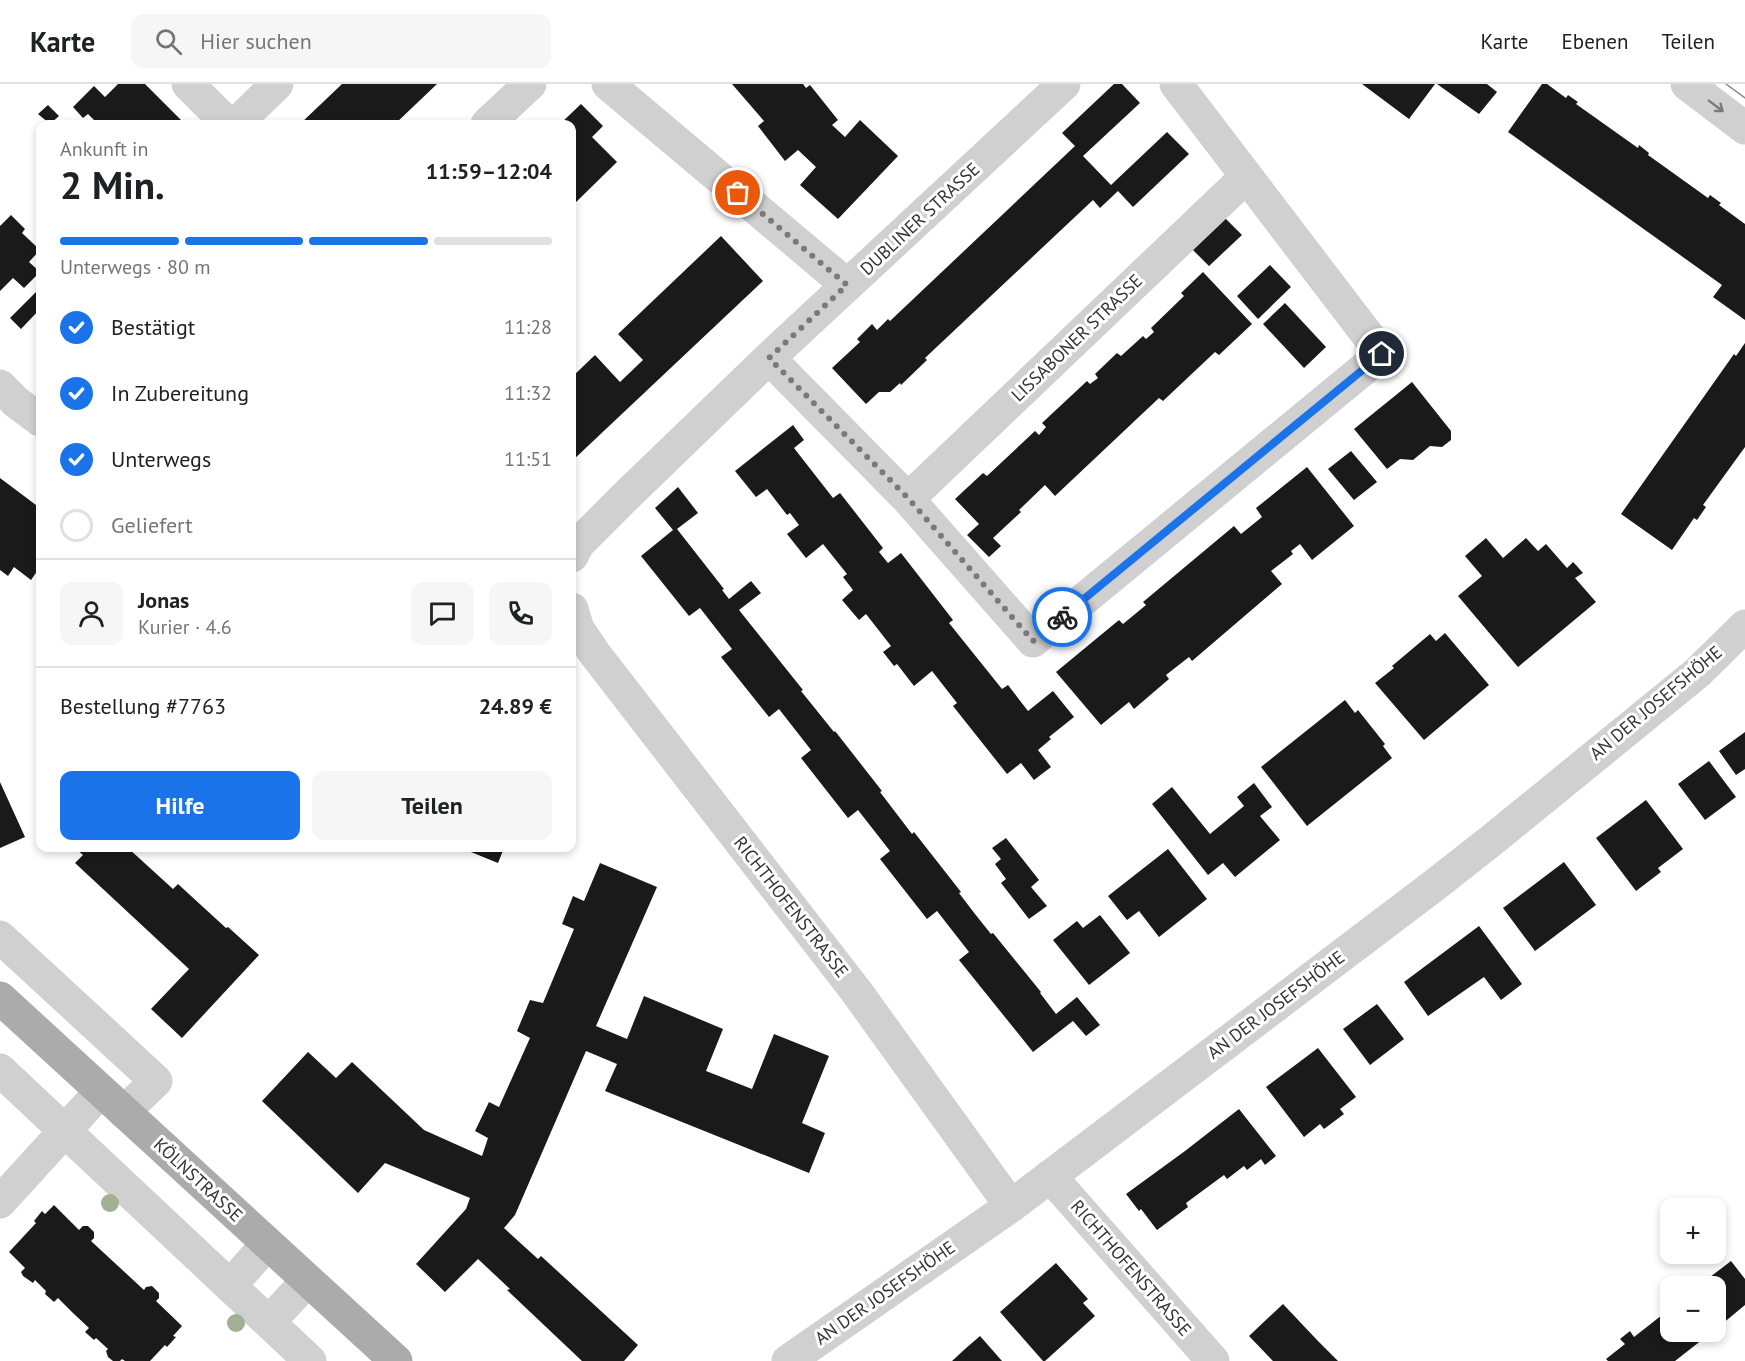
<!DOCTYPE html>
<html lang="de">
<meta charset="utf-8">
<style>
body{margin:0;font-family:"PT Sans",sans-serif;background:#f6f6f6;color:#202124;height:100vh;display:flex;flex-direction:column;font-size:22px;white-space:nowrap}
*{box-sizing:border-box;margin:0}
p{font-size:20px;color:#757577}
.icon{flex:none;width:33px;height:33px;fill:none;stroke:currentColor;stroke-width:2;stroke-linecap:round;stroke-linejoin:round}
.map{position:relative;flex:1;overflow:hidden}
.panel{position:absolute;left:36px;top:36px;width:540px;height:732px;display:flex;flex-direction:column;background:#fff;border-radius:12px;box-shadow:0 3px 9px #0003}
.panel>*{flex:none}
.buttons{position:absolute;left:1660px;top:1114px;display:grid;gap:12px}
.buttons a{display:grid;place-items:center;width:66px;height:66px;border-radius:12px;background:#fff;box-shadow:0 3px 9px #0003;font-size:30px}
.pin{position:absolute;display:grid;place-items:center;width:51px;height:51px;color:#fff;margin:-26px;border:3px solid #fff;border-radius:50%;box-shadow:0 2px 6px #0007}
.courier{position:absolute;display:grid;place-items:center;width:60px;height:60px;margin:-30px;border:4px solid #1a73e8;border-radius:50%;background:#fff;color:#222;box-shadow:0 2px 8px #0007}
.head em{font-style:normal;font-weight:600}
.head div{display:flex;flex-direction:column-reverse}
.head{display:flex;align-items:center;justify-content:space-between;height:102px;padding:0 24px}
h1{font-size:39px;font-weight:600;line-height:45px}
.bar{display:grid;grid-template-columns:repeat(4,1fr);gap:9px 6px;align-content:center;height:72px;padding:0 24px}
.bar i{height:8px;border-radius:4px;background:#e0e0e0}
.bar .active{background:#1a73e8}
.bar p{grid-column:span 4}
.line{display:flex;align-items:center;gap:15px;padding:0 24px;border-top:2px solid #e0e0e0}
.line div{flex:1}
.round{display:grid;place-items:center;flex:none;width:63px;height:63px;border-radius:12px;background:#f6f6f6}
ol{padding:0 24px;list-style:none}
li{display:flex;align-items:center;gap:18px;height:66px}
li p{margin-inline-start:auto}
li .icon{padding:6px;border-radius:50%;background:#1a73e8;color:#fff;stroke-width:4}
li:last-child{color:#757577}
li i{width:33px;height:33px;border:3px solid #e0e0e0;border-radius:50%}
.primary-button{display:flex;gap:12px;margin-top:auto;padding:12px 24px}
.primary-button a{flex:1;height:69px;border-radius:12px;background:#1a73e8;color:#fff;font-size:24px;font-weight:600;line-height:69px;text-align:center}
.primary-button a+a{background:#f6f6f6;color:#202124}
header{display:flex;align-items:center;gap:36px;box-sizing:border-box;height:84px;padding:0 30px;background:#fff;border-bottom:2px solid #e0e0e0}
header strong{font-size:28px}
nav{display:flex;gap:33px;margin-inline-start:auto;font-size:21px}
.search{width:420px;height:54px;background:#f6f6f6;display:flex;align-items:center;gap:15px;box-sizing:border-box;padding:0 21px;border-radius:12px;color:#757577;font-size:22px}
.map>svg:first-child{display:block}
.building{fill:#1a1a1a}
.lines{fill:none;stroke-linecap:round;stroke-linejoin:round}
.minor{stroke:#d0d0d0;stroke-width:33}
.major{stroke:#ababab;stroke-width:33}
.tram{stroke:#888;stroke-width:1.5}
.tree{fill:#a2b095}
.oneway{stroke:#7a7a7a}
.done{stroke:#7a7a7a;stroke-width:6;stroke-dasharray:0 10.8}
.route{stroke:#1a73e8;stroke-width:8}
.labels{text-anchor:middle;stroke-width:6;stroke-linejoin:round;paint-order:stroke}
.street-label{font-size:18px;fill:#333;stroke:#fff}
</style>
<header>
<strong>Karte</strong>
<div class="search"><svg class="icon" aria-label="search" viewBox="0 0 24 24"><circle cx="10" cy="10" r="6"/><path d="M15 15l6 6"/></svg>Hier suchen</div>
<nav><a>Karte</a><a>Ebenen</a><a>Teilen</a></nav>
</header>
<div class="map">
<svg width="1745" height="1277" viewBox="0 0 1745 1277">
<rect width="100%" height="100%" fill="#fff"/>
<path class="building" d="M 118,0 L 145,0 L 185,40 L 94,40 L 94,36 L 88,30 L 83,34 L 73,23 L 94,2 L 105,13 Z
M 342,0 L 437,0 L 395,40 L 300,40 Z
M 732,0 L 803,0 L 806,4 L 810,1 L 838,36 L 832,41 L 845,53 L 860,36 L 898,72 L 838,135 L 800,101 L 816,83 L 798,66 L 785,77 L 758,42 L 764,37 Z
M 1114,0 L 1122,0 L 1140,19 L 1083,72 L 1111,101 L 1167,48 L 1189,70 L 1133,123 L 1118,107 L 1100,124 L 1093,116 L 925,274 L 927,276 L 901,301 L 900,299 L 890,308 L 879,308 L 866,320 L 832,284 L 860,258 L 857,255 L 872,240 L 877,246 L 888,235 L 890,237 L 1075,62 L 1062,49 Z
M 1362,0 L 1435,0 L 1409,35 Z
M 1437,0 L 1487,0 L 1497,8 L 1479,30 Z
M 1542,0 L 1547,0 L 1566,14 L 1568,11 L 1578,18 L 1576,20 L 1638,64 L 1639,61 L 1649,69 L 1648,71 L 1708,114 L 1710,111 L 1721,119 L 1719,121 L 1745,140 L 1745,236 L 1713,213 L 1722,201 L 1508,48 Z
M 581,20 L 603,42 L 592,53 L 617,78 L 572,122 L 572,40 L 560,40 Z
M 48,21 L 59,32 L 50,40 L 38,30 Z
M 1220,129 L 1242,151 L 1209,182 L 1187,160 Z
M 11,131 L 25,145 L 22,149 L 40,166 L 29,178 L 40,188 L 24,204 L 13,194 L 0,207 L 0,142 Z
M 721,152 L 763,197 L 572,377 L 572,293 L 595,271 L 620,298 L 643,276 L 618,250 Z
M 1270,181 L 1291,203 L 1258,235 L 1237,212 Z
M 1203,188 L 1252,240 L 1219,271 L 1215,268 L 1163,317 L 1159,314 L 1055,412 L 1045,401 L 1019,426 L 1021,428 L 993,454 L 1001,462 L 989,473 L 967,451 L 979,440 L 955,415 L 983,389 L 987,392 L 1035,347 L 1039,351 L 1046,343 L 1042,339 L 1087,297 L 1090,300 L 1098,294 L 1095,290 L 1117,269 L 1121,272 L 1143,252 L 1146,255 L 1154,248 L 1151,244 L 1184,212 L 1181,209 Z
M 39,205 L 40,207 L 40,225 L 21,245 L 10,234 Z
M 1285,219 L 1326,263 L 1304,284 L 1263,240 Z
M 1745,259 L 1745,363 L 1703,421 L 1706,423 L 1697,436 L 1694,434 L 1672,466 L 1621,430 L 1734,270 L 1736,272 Z
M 1412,298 L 1451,347 L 1451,356 L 1442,363 L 1430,362 L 1413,376 L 1400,375 L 1387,385 L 1354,345 Z
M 793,341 L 804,356 L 794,364 L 833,414 L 840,409 L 883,464 L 879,468 L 888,479 L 901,469 L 953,536 L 949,539 L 1002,605 L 1008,601 L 1028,627 L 1053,607 L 1074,633 L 1049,653 L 1051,655 L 1038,666 L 1051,683 L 1034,696 L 1021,679 L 1007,690 L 953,622 L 957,619 L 932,587 L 914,602 L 897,580 L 894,582 L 883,568 L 891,562 L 866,530 L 859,536 L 842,516 L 853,506 L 843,493 L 847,490 L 823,460 L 806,474 L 787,450 L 799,441 L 790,429 L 787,431 L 767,405 L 756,413 L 735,387 Z
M 1351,367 L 1377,398 L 1354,416 L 1328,385 Z
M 1307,383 L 1354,442 L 1312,476 L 1300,460 L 1291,467 L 1293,470 L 1271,487 L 1282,500 L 1192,577 L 1189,573 L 1166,591 L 1169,595 L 1134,625 L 1129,618 L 1101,641 L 1056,588 L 1119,536 L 1123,540 L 1146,521 L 1143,518 L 1234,442 L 1241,450 L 1262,433 L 1256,424 Z
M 0,394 L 40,424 L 40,483 L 31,496 L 14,483 L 8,492 L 0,486 Z
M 678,403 L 698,429 L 677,445 L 724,505 L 722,506 L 729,515 L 751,497 L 761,509 L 739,526 L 803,606 L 801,607 L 834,648 L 835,647 L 882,707 L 880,708 L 912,750 L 914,748 L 961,808 L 959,809 L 975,830 L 991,850 L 993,849 L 1041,908 L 1040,909 L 1056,930 L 1077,913 L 1100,941 L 1086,952 L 1073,937 L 1033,968 L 959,876 L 969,868 L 937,827 L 927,835 L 880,775 L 890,767 L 858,726 L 848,734 L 801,674 L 811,666 L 779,625 L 769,633 L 721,573 L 732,565 L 700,524 L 689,532 L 641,472 L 673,446 L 655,424 Z
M 1486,454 L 1503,474 L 1526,454 L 1538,467 L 1546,460 L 1567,484 L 1573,478 L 1576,481 L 1583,489 L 1575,494 L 1596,518 L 1518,583 L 1458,512 L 1482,492 L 1465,472 Z
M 1445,549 L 1489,601 L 1424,656 L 1375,599 L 1394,584 L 1392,582 L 1430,550 L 1436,557 Z
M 1345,616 L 1355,629 L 1358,626 L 1385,660 L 1383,662 L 1392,674 L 1307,742 L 1261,683 Z
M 1745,648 L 1745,685 L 1736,691 L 1719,667 Z
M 1709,677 L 1736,713 L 1705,736 L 1678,700 Z
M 0,698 L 25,753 L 0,764 Z
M 1254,699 L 1272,723 L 1260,732 L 1280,756 L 1235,793 L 1223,779 L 1208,791 L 1152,720 L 1172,703 L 1210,750 L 1244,722 L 1237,713 Z
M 1646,716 L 1683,765 L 1658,784 L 1661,788 L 1636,807 L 1596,754 Z
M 1006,754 L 1039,796 L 1031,803 L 1047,822 L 1029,835 L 1001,799 L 1006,795 L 995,780 L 1001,775 L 992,764 Z
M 75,764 L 128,764 L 173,805 L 178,800 L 226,844 L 228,843 L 259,871 L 182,954 L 151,925 L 189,885 L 75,779 L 83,771 Z
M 461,764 L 504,764 L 498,779 Z
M 1168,765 L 1207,815 L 1159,853 L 1139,827 L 1127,836 L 1108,812 Z
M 1564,778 L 1596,821 L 1535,867 L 1503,824 Z
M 600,779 L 657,803 L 596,942 L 627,955 L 644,912 L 723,945 L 706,987 L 752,1005 L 774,950 L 829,972 L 802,1039 L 825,1049 L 809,1089 L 605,1007 L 617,980 L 586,967 L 515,1131 L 504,1144 L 538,1175 L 541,1172 L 638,1261 L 624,1277 L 582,1277 L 507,1206 L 510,1205 L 478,1175 L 445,1208 L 416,1180 L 466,1125 L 470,1114 L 385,1079 L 358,1109 L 262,1017 L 308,968 L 336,994 L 352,978 L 424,1046 L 482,1072 L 488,1054 L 475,1047 L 489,1018 L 499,1023 L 530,954 L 517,947 L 530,916 L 543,919 L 574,845 L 562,840 L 573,812 L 584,817 Z
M 1100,831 L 1130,869 L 1089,901 L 1053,856 L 1077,837 L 1083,844 Z
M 1479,842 L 1522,900 L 1501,916 L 1484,893 L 1428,932 L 1404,898 Z
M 1377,920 L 1404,955 L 1370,981 L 1343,945 Z
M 1318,964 L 1356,1013 L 1340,1025 L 1344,1030 L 1324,1045 L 1320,1040 L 1304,1053 L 1266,1003 Z
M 1239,1025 L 1276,1072 L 1265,1081 L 1261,1075 L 1247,1086 L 1244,1082 L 1227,1095 L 1224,1091 L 1186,1119 L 1188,1123 L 1157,1146 L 1141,1125 L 1139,1127 L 1126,1110 L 1185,1067 Z
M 54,1121 L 79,1146 L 83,1142 L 88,1142 L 94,1148 L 94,1154 L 91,1157 L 144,1206 L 146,1203 L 152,1202 L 159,1209 L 159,1214 L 156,1217 L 182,1242 L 173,1252 L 176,1253 L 167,1263 L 165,1261 L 150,1277 L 125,1277 L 122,1275 L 120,1277 L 113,1277 L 108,1273 L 106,1267 L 108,1265 L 96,1254 L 94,1256 L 85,1248 L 89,1244 L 73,1229 L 58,1214 L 54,1218 L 45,1210 L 46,1207 L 35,1196 L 33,1199 L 23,1192 L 21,1188 L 25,1184 L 9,1168 L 36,1139 L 34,1137 L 42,1127 L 45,1130 Z
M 1731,1177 L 1745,1195 L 1745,1221 L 1716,1245 L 1716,1203 L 1697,1203 Z
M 1056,1179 L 1088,1215 L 1083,1219 L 1095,1232 L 1045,1277 L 1043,1277 L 1000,1228 Z
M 1283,1220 L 1317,1256 L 1338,1277 L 1273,1277 L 1249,1252 Z
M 1671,1224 L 1671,1248 L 1712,1248 L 1675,1277 L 1608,1277 L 1606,1275 L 1625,1260 L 1620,1255 L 1630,1247 L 1634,1253 Z
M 980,1252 L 1002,1277 L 952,1277 L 965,1265 Z"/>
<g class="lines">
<path class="minor" d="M 188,0 L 228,40
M 608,0 L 847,201
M 1687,0 L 1745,44
M 236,40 L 277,0
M 487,40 L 530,0
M 769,274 L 908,415 L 1033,557 L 1382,270 L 1176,0
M 0,302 L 16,318 L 40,336
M 908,415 L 1246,93
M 572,472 L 578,460 L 625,413 L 769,274 L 1064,0
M 572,525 L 578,545 L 595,570 L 856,907 L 1011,1122
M 0,853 L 156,997 L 124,1028
M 0,986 L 310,1277
M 1050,1092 L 1213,1277
M 0,1118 L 101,1007
M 230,1202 L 267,1160
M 269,1238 L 307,1197
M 788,1277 L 1011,1122 L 1436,800 L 1492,756 L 1697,589 L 1745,542"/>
<path class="major" d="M 0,914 L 396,1277"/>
<path class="tram" d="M 1726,0 L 1745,14"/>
</g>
<g class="tree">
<circle cx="110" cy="1119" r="9"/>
<circle cx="236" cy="1239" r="9"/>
</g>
<defs><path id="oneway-shaft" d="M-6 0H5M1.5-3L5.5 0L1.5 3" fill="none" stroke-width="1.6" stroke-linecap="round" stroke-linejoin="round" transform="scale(1.5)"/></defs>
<use class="oneway" href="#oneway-shaft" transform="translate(1716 22) rotate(37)"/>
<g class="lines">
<path class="done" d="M 738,109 L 847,201 L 769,274 L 908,414 L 1033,557 L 1062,533"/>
<path class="route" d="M 1062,533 L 1382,270"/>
</g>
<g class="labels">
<g class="street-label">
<text transform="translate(920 135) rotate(-43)" y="6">DUBLINER STRASSE</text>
<text transform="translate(1077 254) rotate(-44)" y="6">LISSABONER STRASSE</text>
<text transform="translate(1656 619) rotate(-40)" y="6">AN DER JOSEFSHÖHE</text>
<text transform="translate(791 823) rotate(52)" y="6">RICHTHOFENSTRASSE</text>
<text transform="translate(1276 921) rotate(-37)" y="6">AN DER JOSEFSHÖHE</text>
<text transform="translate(198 1096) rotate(43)" y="6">KÖLNSTRASSE</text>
<text transform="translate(1131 1184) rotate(49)" y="6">RICHTHOFENSTRASSE</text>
<text transform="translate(885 1209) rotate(-35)" y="6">AN DER JOSEFSHÖHE</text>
</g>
</g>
</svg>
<div class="buttons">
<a>+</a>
<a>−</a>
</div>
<div class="pin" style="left:738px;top:109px;background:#ea580c"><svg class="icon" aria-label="bag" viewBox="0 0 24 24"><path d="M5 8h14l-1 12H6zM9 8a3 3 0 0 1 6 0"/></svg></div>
<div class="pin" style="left:1382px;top:270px;background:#1f2937"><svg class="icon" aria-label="home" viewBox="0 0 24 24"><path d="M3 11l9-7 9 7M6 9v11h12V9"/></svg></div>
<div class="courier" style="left:1062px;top:533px"><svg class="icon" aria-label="bike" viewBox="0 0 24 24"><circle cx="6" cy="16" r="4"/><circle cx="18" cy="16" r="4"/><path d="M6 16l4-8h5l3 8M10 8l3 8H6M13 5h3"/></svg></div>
<section class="panel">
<div class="head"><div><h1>2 Min.</h1><p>Ankunft in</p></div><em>11:59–12:04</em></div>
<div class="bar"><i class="active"></i><i class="active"></i><i class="active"></i><i></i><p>Unterwegs · 80 m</p></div>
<ol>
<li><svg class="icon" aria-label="check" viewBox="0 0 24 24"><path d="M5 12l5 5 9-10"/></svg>Bestätigt<p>11:28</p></li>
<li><svg class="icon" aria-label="check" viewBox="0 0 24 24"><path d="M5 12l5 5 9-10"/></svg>In Zubereitung<p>11:32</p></li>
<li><svg class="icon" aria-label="check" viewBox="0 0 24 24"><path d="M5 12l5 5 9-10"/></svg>Unterwegs<p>11:51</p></li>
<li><i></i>Geliefert</li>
</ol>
<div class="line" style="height:108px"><a class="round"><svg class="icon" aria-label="person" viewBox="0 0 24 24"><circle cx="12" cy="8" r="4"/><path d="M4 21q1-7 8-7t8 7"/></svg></a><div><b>Jonas</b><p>Kurier · 4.6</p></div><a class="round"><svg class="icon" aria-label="chat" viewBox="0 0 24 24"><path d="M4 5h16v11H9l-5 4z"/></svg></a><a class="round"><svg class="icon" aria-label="phone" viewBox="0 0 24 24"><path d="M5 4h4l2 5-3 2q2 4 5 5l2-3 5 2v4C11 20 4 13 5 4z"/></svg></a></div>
<div class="line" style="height:78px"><div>Bestellung #7763</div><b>24.89 €</b></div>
<div class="primary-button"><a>Hilfe</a><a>Teilen</a></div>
</section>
</div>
